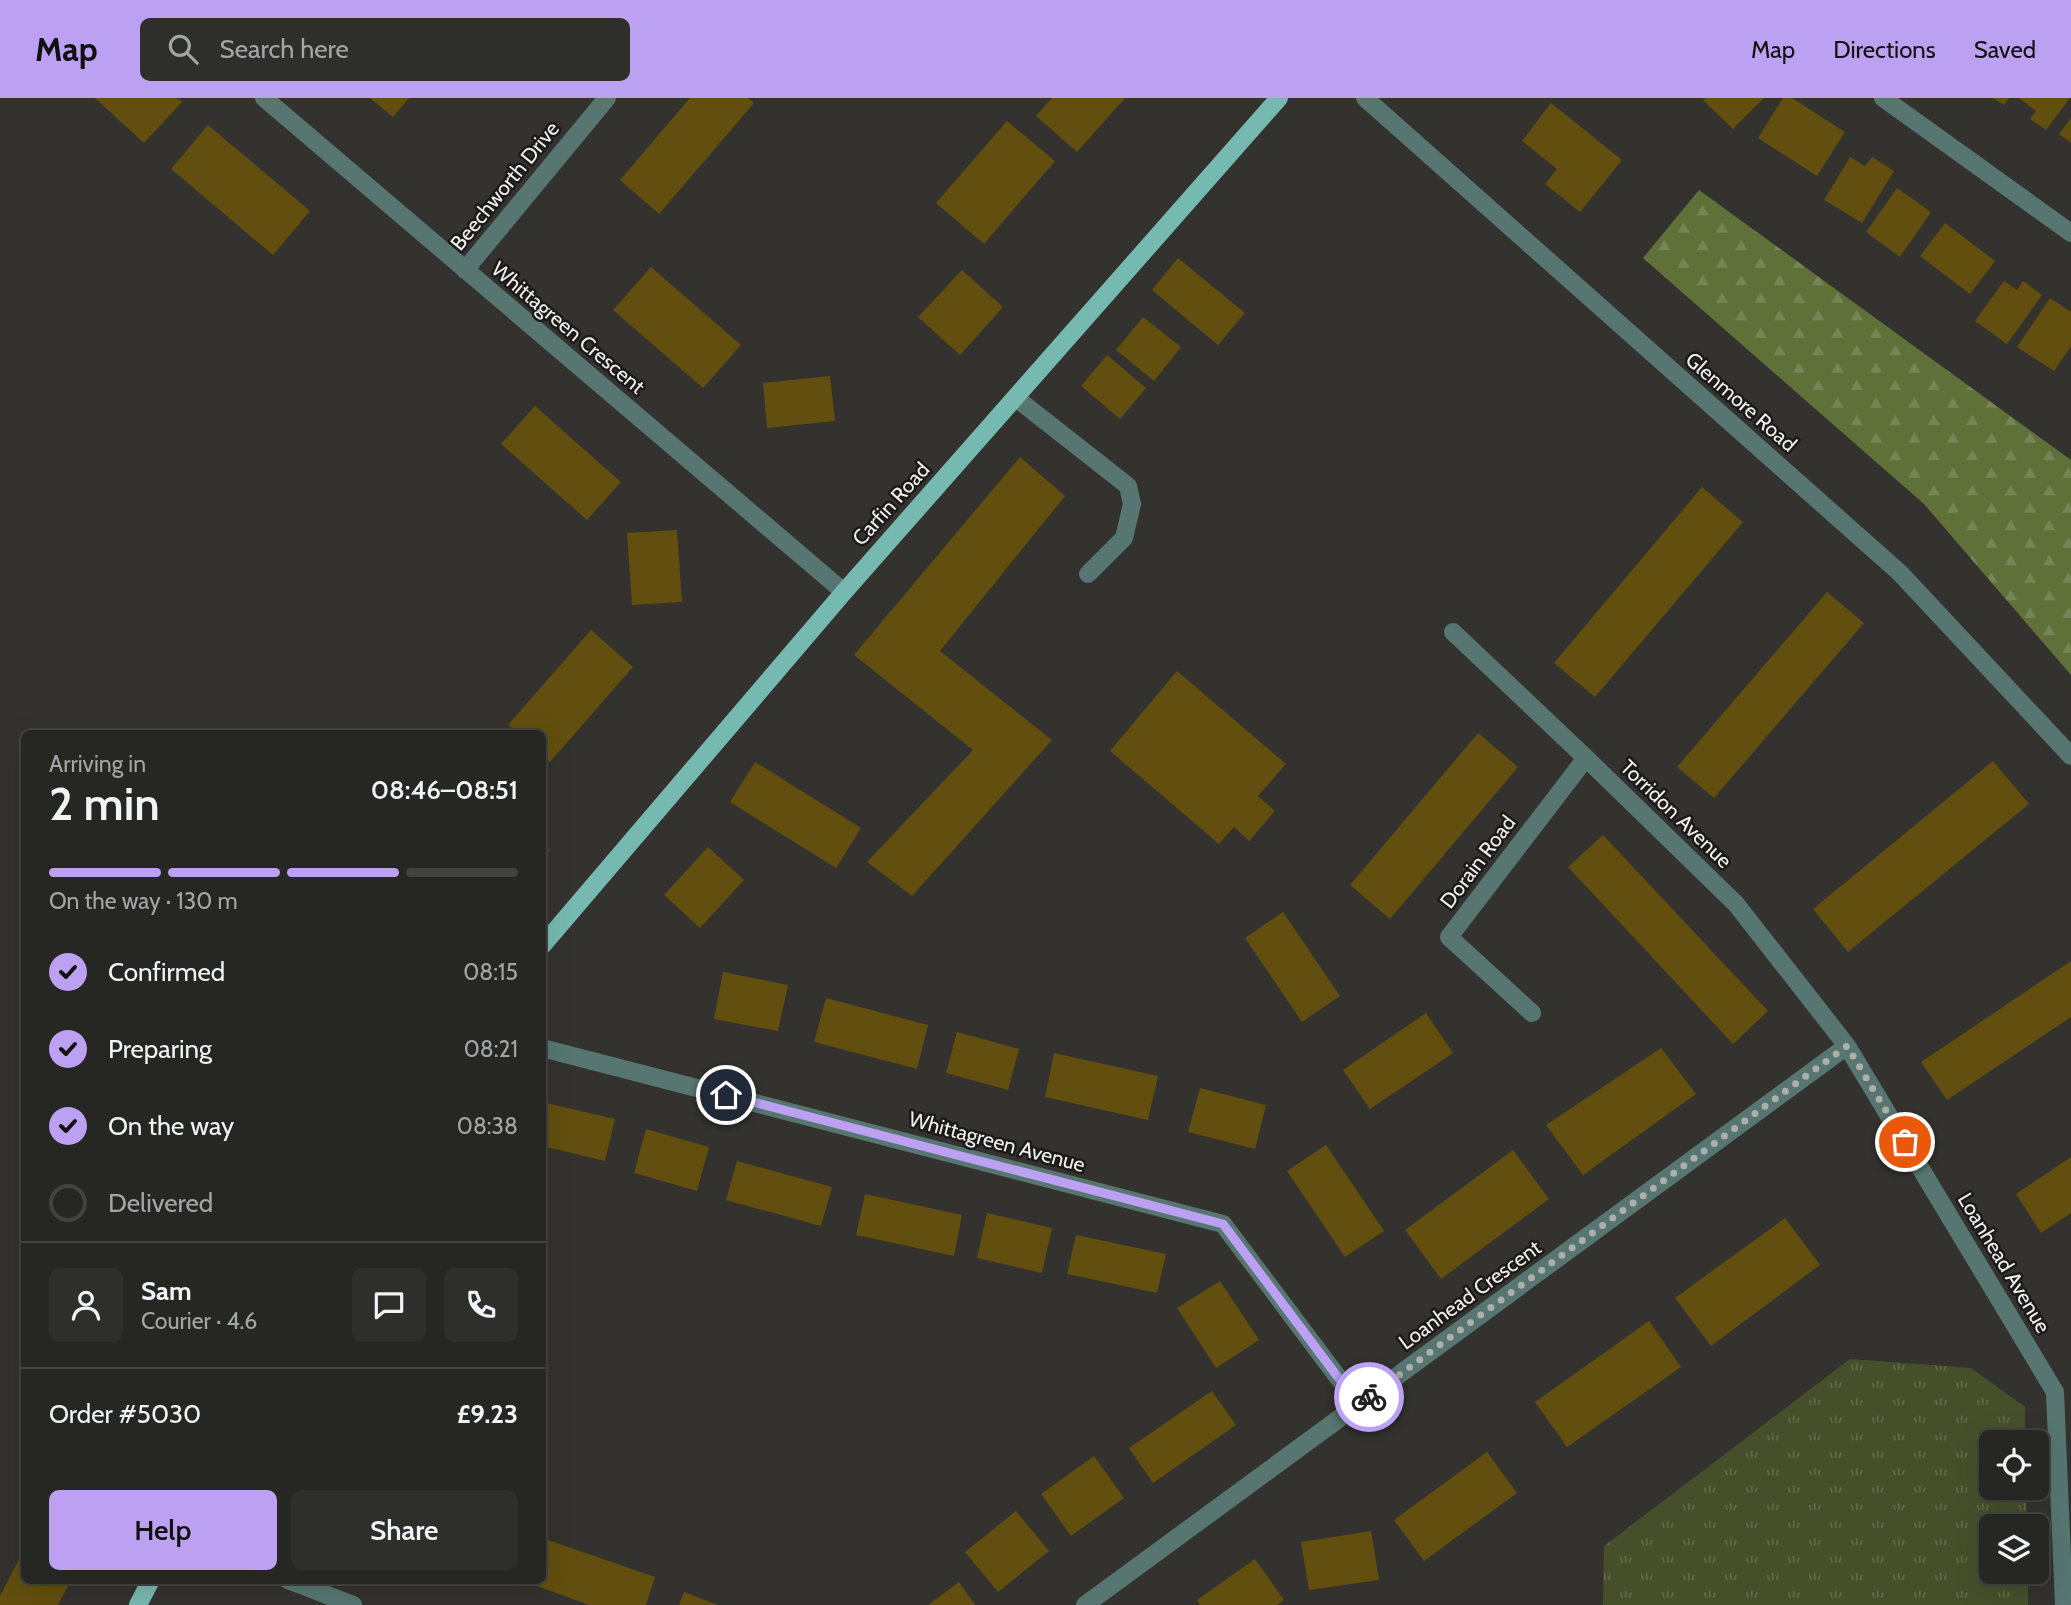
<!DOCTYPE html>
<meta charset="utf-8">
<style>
body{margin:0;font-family:Cabin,sans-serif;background:#2e2e2b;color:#f1f3f6;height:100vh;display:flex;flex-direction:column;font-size:26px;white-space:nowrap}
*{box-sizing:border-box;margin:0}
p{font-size:23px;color:#a4a5a6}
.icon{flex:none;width:38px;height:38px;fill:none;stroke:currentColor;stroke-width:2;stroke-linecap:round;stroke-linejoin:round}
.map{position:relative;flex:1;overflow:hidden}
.details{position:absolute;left:21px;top:632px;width:525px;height:854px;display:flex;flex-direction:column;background:#262623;border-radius:10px;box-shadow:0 7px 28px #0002,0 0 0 2px #424341}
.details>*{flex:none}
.fabs{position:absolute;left:1979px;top:1332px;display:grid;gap:14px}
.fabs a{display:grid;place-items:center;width:70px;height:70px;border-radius:10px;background:#262623;box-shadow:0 7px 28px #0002,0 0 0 2px #424341;font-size:35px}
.pin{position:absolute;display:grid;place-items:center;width:60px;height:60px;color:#fff;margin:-30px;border:4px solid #fff;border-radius:50%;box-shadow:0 2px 7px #0007}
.courier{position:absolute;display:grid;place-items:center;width:70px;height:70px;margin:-35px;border:5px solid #bca0f2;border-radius:50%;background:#fff;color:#222;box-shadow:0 2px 9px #0007}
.summary em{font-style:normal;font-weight:600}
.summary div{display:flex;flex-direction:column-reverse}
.summary{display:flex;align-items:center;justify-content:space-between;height:119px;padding:0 28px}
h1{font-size:46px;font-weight:600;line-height:52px}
.bar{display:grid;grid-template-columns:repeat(4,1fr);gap:10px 7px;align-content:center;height:84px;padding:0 28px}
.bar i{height:9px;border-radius:5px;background:#424341}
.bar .active{background:#bca0f2}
.bar p{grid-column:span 4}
.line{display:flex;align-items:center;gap:18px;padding:0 28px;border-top:2px solid #424341}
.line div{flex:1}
.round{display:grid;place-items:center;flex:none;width:74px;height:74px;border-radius:10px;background:#2e2e2b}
ol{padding:0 28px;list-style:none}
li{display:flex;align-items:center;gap:21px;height:77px}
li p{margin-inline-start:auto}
li .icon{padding:7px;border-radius:50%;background:#bca0f2;color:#111;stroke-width:4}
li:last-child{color:#a4a5a6}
li i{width:38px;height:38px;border:4px solid #424341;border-radius:50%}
.button{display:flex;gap:14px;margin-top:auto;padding:14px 28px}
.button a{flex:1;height:80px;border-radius:10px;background:#bca0f2;color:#111;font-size:28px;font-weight:600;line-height:80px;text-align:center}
.button a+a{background:#2e2e2b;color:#f1f3f6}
header{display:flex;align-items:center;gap:42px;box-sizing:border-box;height:98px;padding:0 35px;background:#bca0f2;color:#111}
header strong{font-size:33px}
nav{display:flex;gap:38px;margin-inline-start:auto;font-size:24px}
.search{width:490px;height:63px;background:#2e2e2b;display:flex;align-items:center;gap:18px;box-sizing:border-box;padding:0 24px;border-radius:10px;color:#a4a5a6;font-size:26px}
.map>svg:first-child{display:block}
.grass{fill:url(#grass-tufts)}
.forest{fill:url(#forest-firs)}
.building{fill:#624e0e}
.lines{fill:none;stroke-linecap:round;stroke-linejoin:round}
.minor{stroke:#577671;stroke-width:18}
.major{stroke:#76b9b0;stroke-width:18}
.done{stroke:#aeaeab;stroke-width:7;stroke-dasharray:0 12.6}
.route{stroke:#bca0f2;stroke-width:9}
.labels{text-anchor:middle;stroke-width:5;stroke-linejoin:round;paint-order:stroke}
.street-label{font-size:21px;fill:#f1f0ee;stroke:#1a1a18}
</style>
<header>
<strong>Map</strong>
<div class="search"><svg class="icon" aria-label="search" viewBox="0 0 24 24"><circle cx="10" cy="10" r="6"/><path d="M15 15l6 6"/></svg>Search here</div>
<nav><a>Map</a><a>Directions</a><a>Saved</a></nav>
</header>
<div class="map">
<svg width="2071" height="1507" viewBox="0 0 2071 1507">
<defs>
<pattern id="grass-tufts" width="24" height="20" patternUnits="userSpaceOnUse" patternTransform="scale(1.75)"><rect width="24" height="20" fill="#45502b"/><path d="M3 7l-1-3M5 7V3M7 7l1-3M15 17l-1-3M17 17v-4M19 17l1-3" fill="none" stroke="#606a4a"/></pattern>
<pattern id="forest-firs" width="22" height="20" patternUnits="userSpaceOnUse" patternTransform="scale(1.75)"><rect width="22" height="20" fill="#5f7038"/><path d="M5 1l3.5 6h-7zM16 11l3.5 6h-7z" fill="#768555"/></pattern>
</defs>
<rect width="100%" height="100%" fill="#33322f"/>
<path class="grass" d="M 1850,1261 L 1971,1270 L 2025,1309 L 2025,1344 L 1992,1344 L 1992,1390 L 2026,1390 L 2027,1428 L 1992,1428 L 1992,1474 L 2028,1474 L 2028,1507 L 1603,1507 L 1604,1448 Z"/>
<path class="forest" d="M 1699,92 L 2071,362 L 2071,577 L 1924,406 L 1643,160 Z"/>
<path class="building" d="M 95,0 L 177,0 L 182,4 L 144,45 Z
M 370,0 L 409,0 L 393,19 Z
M 690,0 L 748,0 L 754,5 L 659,116 L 620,82 Z
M 1052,0 L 1125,0 L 1077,54 L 1036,18 Z
M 1706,0 L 1764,0 L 1733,31 L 1703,2 Z
M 1783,0 L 1792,0 L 1845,34 L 1817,78 L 1758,40 Z
M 1993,0 L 2009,0 L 2004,7 Z
M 2019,0 L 2070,0 L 2046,32 L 2030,21 L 2036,13 Z
M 1551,5 L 1622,62 L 1580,114 L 1545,86 L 1557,71 L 1522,43 Z
M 2071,20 L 2071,45 L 2059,36 Z
M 1007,23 L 1055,63 L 984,146 L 936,105 Z
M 208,27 L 310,113 L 273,157 L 171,71 Z
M 1850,59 L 1865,68 L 1872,59 L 1894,73 L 1862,125 L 1824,102 Z
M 1897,90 L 1931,114 L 1900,159 L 1866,134 Z
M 1945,125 L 1995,163 L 1970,196 L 1920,158 Z
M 1178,160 L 1245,215 L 1218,247 L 1152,192 Z
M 651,169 L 741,247 L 703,290 L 613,212 Z
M 962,172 L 1003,209 L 960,257 L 918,219 Z
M 2004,183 L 2017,192 L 2023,183 L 2042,197 L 2007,246 L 1975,223 Z
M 2050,200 L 2071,214 L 2071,248 L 2054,273 L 2017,249 Z
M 1143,219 L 1181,249 L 1154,283 L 1116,252 Z
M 1107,257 L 1146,290 L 1120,321 L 1081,288 Z
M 830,278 L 835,323 L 767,330 L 763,285 Z
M 535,308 L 621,384 L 587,422 L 501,346 Z
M 1020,359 L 1065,398 L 940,553 L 1052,642 L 912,798 L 867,764 L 973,652 L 854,557 Z
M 1702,389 L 1743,424 L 1595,599 L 1554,565 Z
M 677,432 L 682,504 L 632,507 L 627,435 Z
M 1827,494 L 1864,525 L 1714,700 L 1677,669 Z
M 591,532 L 633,569 L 550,664 L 542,657 L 542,635 L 518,635 L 508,627 Z
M 1177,573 L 1286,666 L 1258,698 L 1275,713 L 1249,743 L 1234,729 L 1219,746 L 1110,653 Z
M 1478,635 L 1518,669 L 1390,821 L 1350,787 Z
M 1993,663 L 2029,706 L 1848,854 L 1813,811 Z
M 755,664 L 861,730 L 836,770 L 730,704 Z
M 1603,737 L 1768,913 L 1733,946 L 1568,769 Z
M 542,746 L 550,753 L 542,760 Z
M 708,749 L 744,782 L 700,830 L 664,797 Z
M 1283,814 L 1340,898 L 1302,924 L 1245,840 Z
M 2071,863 L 2071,919 L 1947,1002 L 1921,964 Z
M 723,874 L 788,887 L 778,933 L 714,921 Z
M 826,900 L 928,927 L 917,971 L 814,944 Z
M 1426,915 L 1453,955 L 1370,1011 L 1343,972 Z
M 957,934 L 1019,951 L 1008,992 L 946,975 Z
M 1661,950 L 1696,996 L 1583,1077 L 1546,1027 Z
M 1054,955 L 1158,978 L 1148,1022 L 1045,999 Z
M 1200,990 L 1266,1007 L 1255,1051 L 1188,1034 Z
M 542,1004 L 615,1021 L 605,1063 L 542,1048 Z
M 646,1031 L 709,1049 L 697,1093 L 634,1075 Z
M 1326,1047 L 1384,1133 L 1345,1159 L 1287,1073 Z
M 1513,1052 L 1549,1101 L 1441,1181 L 1405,1132 Z
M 2071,1059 L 2071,1115 L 2041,1135 L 2016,1096 Z
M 737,1063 L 832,1089 L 821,1128 L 726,1102 Z
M 865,1096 L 962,1117 L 954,1158 L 856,1137 Z
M 987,1115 L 1052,1130 L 1042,1175 L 977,1160 Z
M 1785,1120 L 1820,1167 L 1711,1248 L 1675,1200 Z
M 1076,1137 L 1166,1156 L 1157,1195 L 1067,1176 Z
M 1220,1183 L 1259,1242 L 1216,1270 L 1177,1210 Z
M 1649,1223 L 1681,1269 L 1567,1349 L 1535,1304 Z
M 1212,1293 L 1236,1327 L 1153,1385 L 1129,1350 Z
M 1487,1354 L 1517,1395 L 1424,1463 L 1394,1422 Z
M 1094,1358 L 1124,1400 L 1071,1438 L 1041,1396 Z
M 1016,1413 L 1049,1453 L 998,1494 L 965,1454 Z
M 1371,1433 L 1379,1482 L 1309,1492 L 1301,1444 Z
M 545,1441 L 655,1479 L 646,1507 L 589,1507 L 529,1485 L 530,1482 L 542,1482 L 542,1447 Z
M 24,1452 L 24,1482 L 71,1482 L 58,1507 L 0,1507 L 0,1498 Z
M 1255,1461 L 1284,1502 L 1277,1507 L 1200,1507 L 1197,1502 Z
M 959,1484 L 975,1507 L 928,1507 Z
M 684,1494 L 718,1507 L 679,1507 Z"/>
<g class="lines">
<path class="minor" d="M 264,0 L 844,494
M 1365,0 L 1900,475 L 2071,658
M 1883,0 L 2071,135
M 465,172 L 607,0
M 1016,300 L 1128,388 L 1132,406 L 1124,440 L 1088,476
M 1453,534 L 1586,660 L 1736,806 L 1847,948 L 2055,1294 L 2064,1507
M 1532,915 L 1449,839 L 1586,660
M 542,950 L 1223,1126 L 1358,1306
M 288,1482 L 353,1507
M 1085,1507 L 1847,948"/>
<path class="major" d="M 542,848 L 844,494 L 1279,0
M 138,1507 L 151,1482"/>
</g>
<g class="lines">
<path class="done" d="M 1369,1299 L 1847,948 L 1905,1044"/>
<path class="route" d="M 726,997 L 1223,1126 L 1358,1306 L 1369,1299"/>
</g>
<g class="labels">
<g class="street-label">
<text transform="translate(505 88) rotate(-51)" y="7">Beechworth Drive</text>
<text transform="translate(568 230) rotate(40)" y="7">Whittagreen Crescent</text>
<text transform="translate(1741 304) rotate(41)" y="7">Glenmore Road</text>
<text transform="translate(891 406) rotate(-48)" y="7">Carfin Road</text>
<text transform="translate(1676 716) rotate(44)" y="7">Torridon Avenue</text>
<text transform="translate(1478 764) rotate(-53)" y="7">Dorain Road</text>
<text transform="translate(997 1044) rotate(15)" y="7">Whittagreen Avenue</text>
<text transform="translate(2004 1165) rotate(59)" y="7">Loanhead Avenue</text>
<text transform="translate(1470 1197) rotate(-36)" y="7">Loanhead Crescent</text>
</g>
</g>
</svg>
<div class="fabs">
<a><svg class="icon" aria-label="locate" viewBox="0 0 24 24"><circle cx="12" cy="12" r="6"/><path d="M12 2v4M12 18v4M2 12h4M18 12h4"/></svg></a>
<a><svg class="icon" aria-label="layers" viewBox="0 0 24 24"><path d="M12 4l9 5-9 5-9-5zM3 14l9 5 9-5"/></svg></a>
</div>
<div class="pin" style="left:1905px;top:1044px;background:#ea580c"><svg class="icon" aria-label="bag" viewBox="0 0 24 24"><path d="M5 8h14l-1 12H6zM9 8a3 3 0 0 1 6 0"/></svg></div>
<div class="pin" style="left:726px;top:997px;background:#1f2937"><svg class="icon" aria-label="home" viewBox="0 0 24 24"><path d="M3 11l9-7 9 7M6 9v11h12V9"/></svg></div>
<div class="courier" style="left:1369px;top:1299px"><svg class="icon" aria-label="bike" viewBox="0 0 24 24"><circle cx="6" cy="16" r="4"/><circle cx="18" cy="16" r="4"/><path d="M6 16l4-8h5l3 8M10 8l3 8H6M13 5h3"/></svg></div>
<section class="details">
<div class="summary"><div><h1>2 min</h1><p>Arriving in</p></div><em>08:46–08:51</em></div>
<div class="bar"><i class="active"></i><i class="active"></i><i class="active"></i><i></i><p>On the way · 130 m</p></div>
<ol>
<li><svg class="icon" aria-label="check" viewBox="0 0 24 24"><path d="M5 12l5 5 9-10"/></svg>Confirmed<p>08:15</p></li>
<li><svg class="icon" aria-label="check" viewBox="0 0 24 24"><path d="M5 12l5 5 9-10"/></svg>Preparing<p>08:21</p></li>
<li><svg class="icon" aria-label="check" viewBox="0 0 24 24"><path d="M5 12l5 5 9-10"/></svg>On the way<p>08:38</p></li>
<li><i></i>Delivered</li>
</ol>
<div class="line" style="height:126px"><a class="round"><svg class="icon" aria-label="person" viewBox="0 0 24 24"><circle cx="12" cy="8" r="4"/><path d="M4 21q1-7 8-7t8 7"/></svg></a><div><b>Sam</b><p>Courier · 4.6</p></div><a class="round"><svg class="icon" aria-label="chat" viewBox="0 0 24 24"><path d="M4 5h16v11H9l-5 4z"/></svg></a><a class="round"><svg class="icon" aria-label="phone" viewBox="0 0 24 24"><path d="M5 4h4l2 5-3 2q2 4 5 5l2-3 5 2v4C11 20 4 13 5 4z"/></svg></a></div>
<div class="line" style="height:91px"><div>Order #5030</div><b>£9.23</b></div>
<div class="button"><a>Help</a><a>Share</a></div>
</section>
</div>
